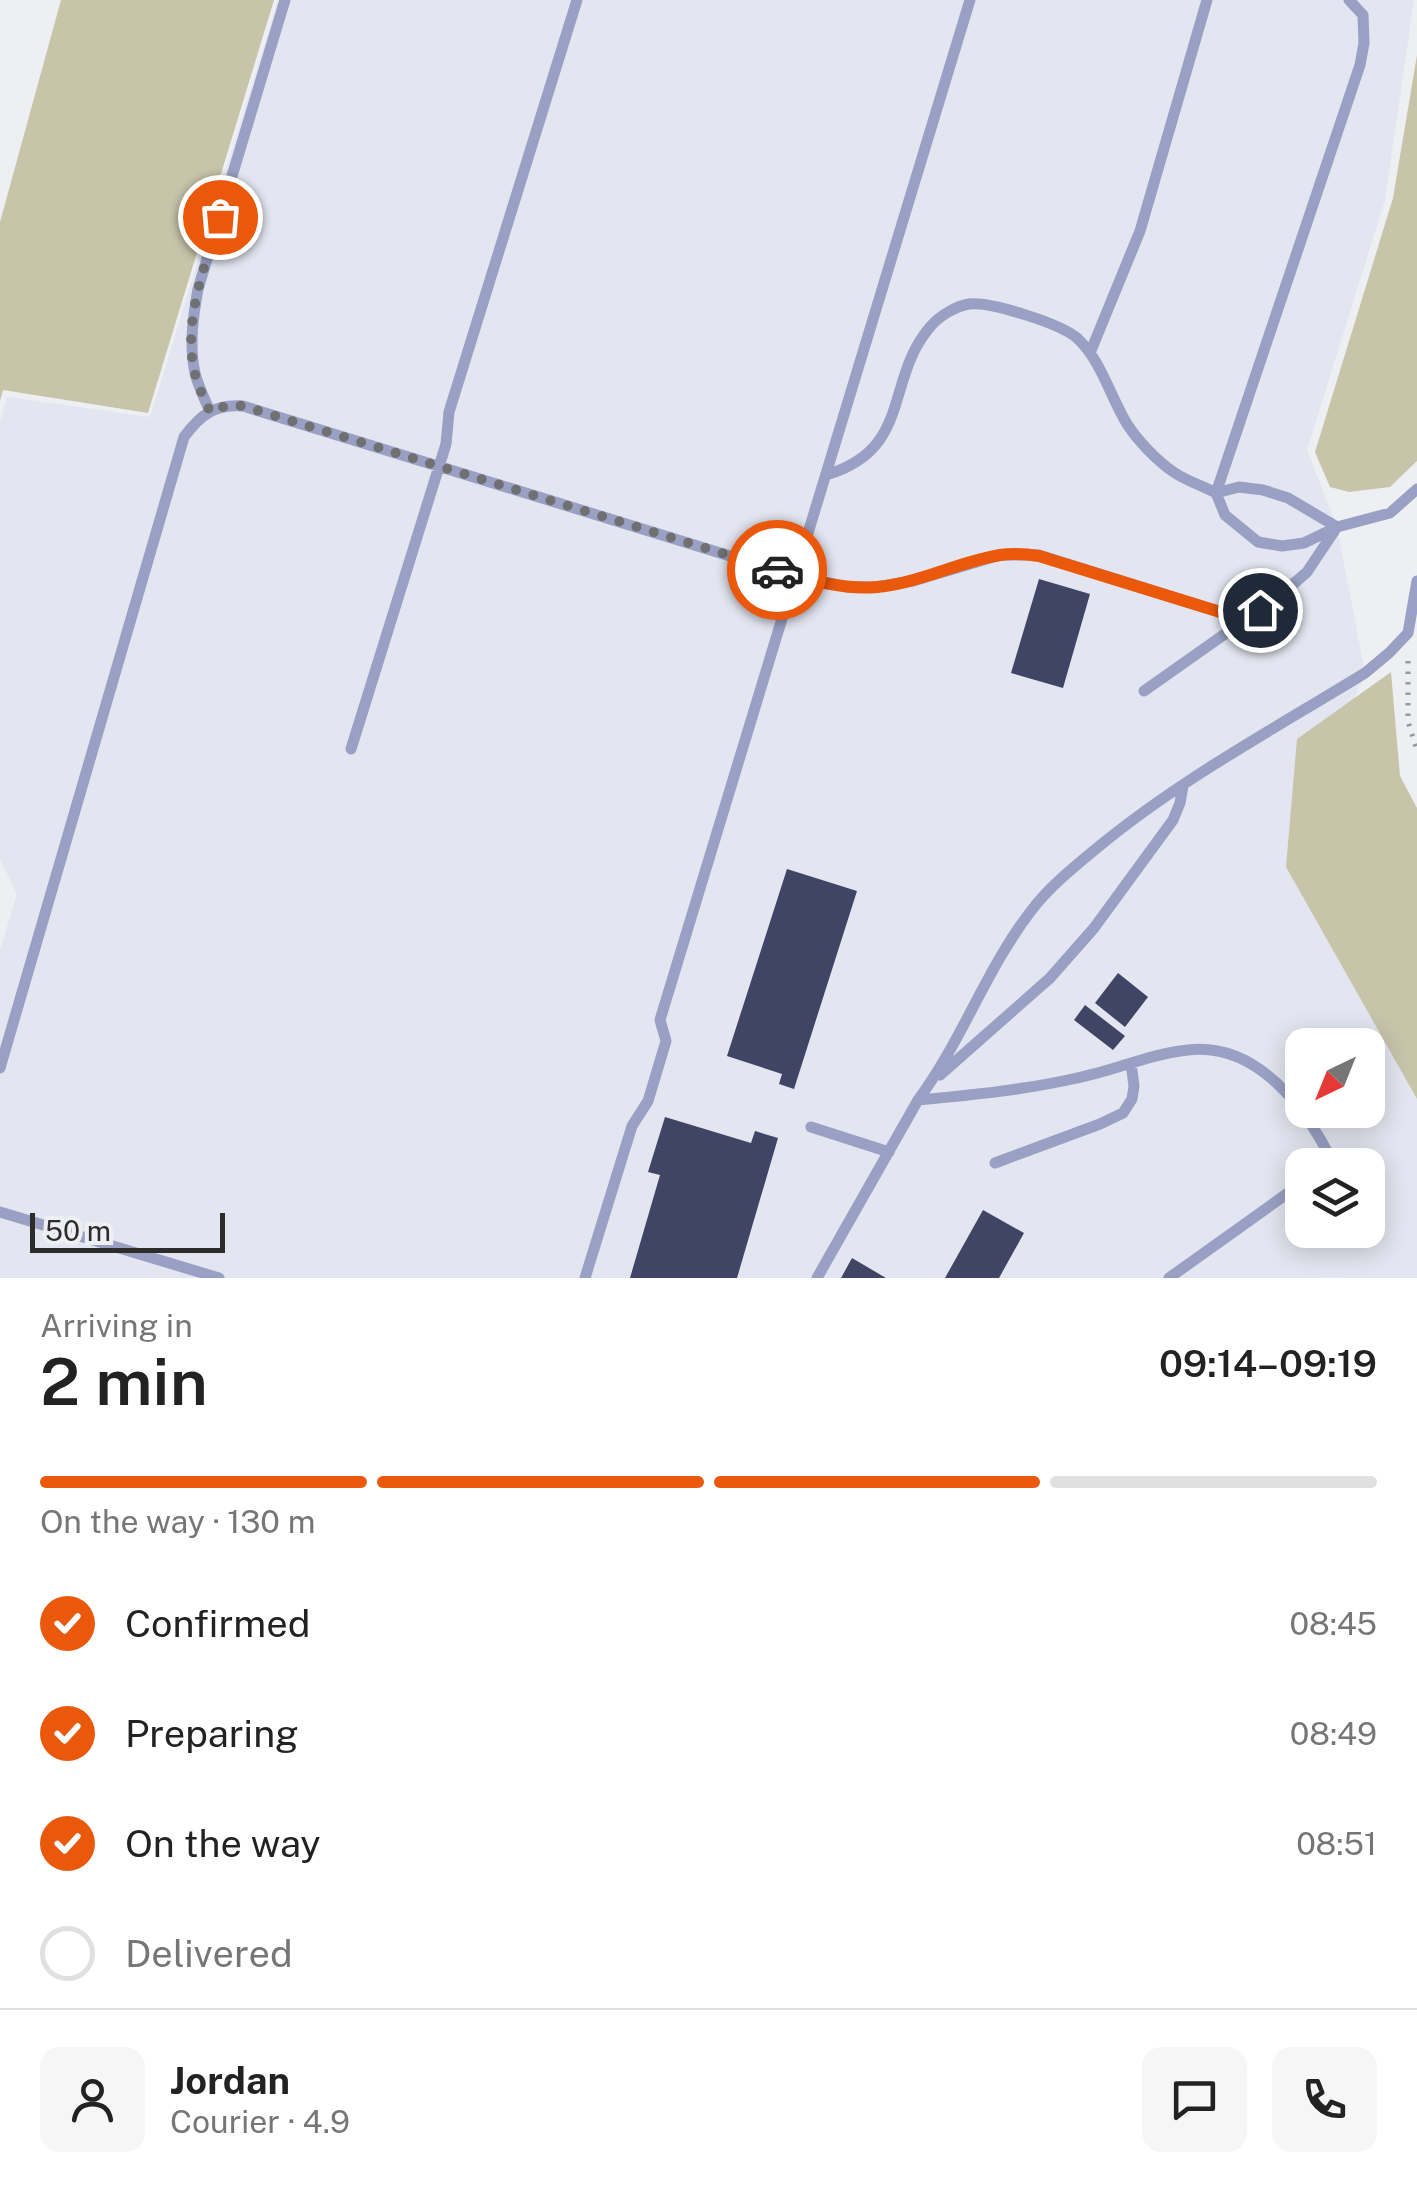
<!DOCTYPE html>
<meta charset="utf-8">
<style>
body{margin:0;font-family:"Public Sans",sans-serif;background:#f6f6f6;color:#222;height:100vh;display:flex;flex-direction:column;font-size:38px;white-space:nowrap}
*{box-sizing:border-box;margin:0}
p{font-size:32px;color:#767676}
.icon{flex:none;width:55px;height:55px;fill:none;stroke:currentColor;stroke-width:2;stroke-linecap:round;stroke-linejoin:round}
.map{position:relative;height:1278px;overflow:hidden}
.panel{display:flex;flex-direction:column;background:#fff;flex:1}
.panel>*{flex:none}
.needle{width:65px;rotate:223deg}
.tools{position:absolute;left:1285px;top:1028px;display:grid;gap:20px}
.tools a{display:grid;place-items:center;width:100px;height:100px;border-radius:20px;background:#fff;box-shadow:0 5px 25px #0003;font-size:50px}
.scale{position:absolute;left:30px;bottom:25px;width:195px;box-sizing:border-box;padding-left:10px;border:5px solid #2c2c2d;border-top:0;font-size:28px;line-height:35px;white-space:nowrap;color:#2c2c2d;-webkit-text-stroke:8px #eeeff2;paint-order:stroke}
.pin{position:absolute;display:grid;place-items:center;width:85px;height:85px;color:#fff;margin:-42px;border:5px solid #fff;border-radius:50%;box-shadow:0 2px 10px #0007}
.courier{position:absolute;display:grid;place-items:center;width:100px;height:100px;margin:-50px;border:8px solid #ea580c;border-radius:50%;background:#fff;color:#222;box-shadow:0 2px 12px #0007}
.head em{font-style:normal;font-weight:600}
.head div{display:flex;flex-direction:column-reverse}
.head{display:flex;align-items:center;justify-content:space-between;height:170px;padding:0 40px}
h1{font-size:65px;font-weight:600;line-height:75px}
.bar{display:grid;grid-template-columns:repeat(4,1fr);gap:15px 10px;align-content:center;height:120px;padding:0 40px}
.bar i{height:12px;border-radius:8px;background:#e0e0e0}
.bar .on{background:#ea580c}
.bar p{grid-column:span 4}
.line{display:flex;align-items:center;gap:25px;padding:0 40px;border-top:2px solid #e0e0e0}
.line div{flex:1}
.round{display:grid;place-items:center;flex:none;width:105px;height:105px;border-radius:20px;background:#f6f6f6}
ol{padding:0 40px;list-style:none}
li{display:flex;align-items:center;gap:30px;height:110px}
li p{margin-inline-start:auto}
li .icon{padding:10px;border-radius:50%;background:#ea580c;color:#fff;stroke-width:4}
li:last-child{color:#767676}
li i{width:55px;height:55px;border:5px solid #e0e0e0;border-radius:50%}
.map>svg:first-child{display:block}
.built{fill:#e3e5f0;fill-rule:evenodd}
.green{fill:#c8c4aa}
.building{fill:#404565}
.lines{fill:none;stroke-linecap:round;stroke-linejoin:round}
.path{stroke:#98999b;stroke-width:5;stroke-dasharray:2.5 8;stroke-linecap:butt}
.lane{stroke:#99a0c3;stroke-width:11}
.done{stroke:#707072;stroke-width:10;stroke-dasharray:0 18}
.route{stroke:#ea580c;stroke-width:12}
</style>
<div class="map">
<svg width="1417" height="1278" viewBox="0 0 1417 1278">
<rect width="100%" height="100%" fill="#eeeff2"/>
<path class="built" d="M 278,0 L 1414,0 L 1385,200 L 1307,450 L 1337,527 L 1365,673 L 1286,867 L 1417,1099 L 1417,1278 L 0,1278 L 0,950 L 17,894 L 0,859 L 0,422 L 7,397 L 150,417 ZM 1302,1045 L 1368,1045 L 1368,1110 L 1302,1110 ZM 1302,1165 L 1368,1165 L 1368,1230 L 1302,1230 Z"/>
<path class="green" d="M 61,0 L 274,0 L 148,413 L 3,390 L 0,401 L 0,222 Z
M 1417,55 L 1417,461 L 1390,487 L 1349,492 L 1330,487 L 1315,452 L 1393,198 Z
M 1391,672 L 1400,776 L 1417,808 L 1417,1099 L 1286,867 L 1297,739 Z"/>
<path class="building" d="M 1039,579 L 1090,594 L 1063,688 L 1011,673 Z
M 787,869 L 857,891 L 794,1089 L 779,1084 L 782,1074 L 727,1056 Z
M 1118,973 L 1148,997 L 1125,1027 L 1095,1003 Z
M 1085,1005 L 1125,1036 L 1113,1050 L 1074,1020 Z
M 665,1117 L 751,1143 L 755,1131 L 778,1138 L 737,1278 L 630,1278 L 660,1175 L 648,1172 Z
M 983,1210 L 1024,1233 L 999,1278 L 945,1278 Z
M 852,1258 L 886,1278 L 841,1278 Z"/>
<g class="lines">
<path class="path" d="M 1408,661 L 1408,721 L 1417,751"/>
<path class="lane" d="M 1090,353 L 1140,231 L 1207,0
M 210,412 C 205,399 198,386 195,373 C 189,345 193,317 198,289 L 285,0
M 826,475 C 913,449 884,381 930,327 C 939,316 956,306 969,304 C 990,301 1061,324 1077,338 C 1101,360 1110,396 1127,424 C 1138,441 1158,462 1175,473 C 1187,481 1203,486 1216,493 L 1239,487 L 1263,490 L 1288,498 L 1337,527
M 1337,527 L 1304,543 L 1282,546 L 1258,542 L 1225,515 L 1216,493 L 1360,65 L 1364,43 L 1363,15 L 1349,0
M 1144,691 L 1283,593 L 1307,572 L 1337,527 L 1390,513 L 1417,489
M 351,749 L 446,444 L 449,412 L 577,0
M 0,1068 L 184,437 C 201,414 215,404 243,406 L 795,576 L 848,587 L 876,587 L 913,581 L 1000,555 L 1039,555 L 1246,620
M 940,1075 L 1050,978 L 1094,928 L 1173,820 L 1180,803 L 1183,786
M 918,1100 C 972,1095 1024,1090 1077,1078 C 1114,1071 1149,1054 1188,1050 C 1258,1042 1307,1109 1334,1165
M 811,1127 L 889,1152
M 995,1163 L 1100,1124 L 1123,1113 L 1132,1099 L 1134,1086 L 1131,1063
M 0,1212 L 219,1278
M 585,1278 L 632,1126 L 648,1101 L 666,1041 L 660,1020 L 970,0
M 817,1278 L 918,1100 C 962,1041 986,969 1031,911 C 1049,887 1074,867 1097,848 C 1179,780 1274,729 1365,673 L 1389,653 L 1408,633 L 1417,581
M 1169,1278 L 1302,1183"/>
</g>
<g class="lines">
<path class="done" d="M 220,217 C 205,266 182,322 195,374 C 198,387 205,400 210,412 L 228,405 L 243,406 L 777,570"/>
<path class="route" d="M 777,570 C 808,580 844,590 877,587 C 920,583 958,562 1000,555 C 1012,553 1026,554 1039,556 L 1246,620 L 1260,610"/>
</g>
</svg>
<div class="tools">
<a><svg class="needle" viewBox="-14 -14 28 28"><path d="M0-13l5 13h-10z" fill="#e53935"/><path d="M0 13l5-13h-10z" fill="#767676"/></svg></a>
<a><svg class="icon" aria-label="layers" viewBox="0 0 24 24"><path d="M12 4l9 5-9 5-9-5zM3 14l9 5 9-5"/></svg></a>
</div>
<div class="scale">50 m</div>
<div class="pin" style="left:220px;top:217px;background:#ea580c"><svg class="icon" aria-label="bag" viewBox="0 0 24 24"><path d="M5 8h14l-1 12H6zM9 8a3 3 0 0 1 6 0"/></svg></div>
<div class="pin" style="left:1260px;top:610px;background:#1f2937"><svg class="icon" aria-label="home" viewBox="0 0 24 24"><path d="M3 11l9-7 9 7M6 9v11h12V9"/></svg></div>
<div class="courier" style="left:777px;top:570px"><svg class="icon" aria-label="car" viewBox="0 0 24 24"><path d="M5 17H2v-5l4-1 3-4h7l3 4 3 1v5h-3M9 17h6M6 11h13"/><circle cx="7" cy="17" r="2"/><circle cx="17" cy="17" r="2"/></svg></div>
</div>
<section class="panel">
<div class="head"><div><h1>2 min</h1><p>Arriving in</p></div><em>09:14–09:19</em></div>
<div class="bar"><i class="on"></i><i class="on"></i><i class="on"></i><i></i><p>On the way · 130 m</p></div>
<ol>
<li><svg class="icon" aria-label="check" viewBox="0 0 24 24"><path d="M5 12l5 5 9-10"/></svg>Confirmed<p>08:45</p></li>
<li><svg class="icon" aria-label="check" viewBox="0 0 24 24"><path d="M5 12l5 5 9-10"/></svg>Preparing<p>08:49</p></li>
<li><svg class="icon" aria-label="check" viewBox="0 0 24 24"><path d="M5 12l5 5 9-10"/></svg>On the way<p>08:51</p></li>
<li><i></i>Delivered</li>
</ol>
<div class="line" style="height:180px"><a class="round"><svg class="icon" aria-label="person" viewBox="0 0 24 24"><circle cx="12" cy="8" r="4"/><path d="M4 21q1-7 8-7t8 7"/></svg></a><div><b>Jordan</b><p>Courier · 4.9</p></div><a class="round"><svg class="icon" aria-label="chat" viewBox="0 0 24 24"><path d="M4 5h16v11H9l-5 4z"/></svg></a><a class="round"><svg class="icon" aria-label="phone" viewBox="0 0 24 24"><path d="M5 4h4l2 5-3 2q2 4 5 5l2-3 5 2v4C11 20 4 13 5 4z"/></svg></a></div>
</section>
